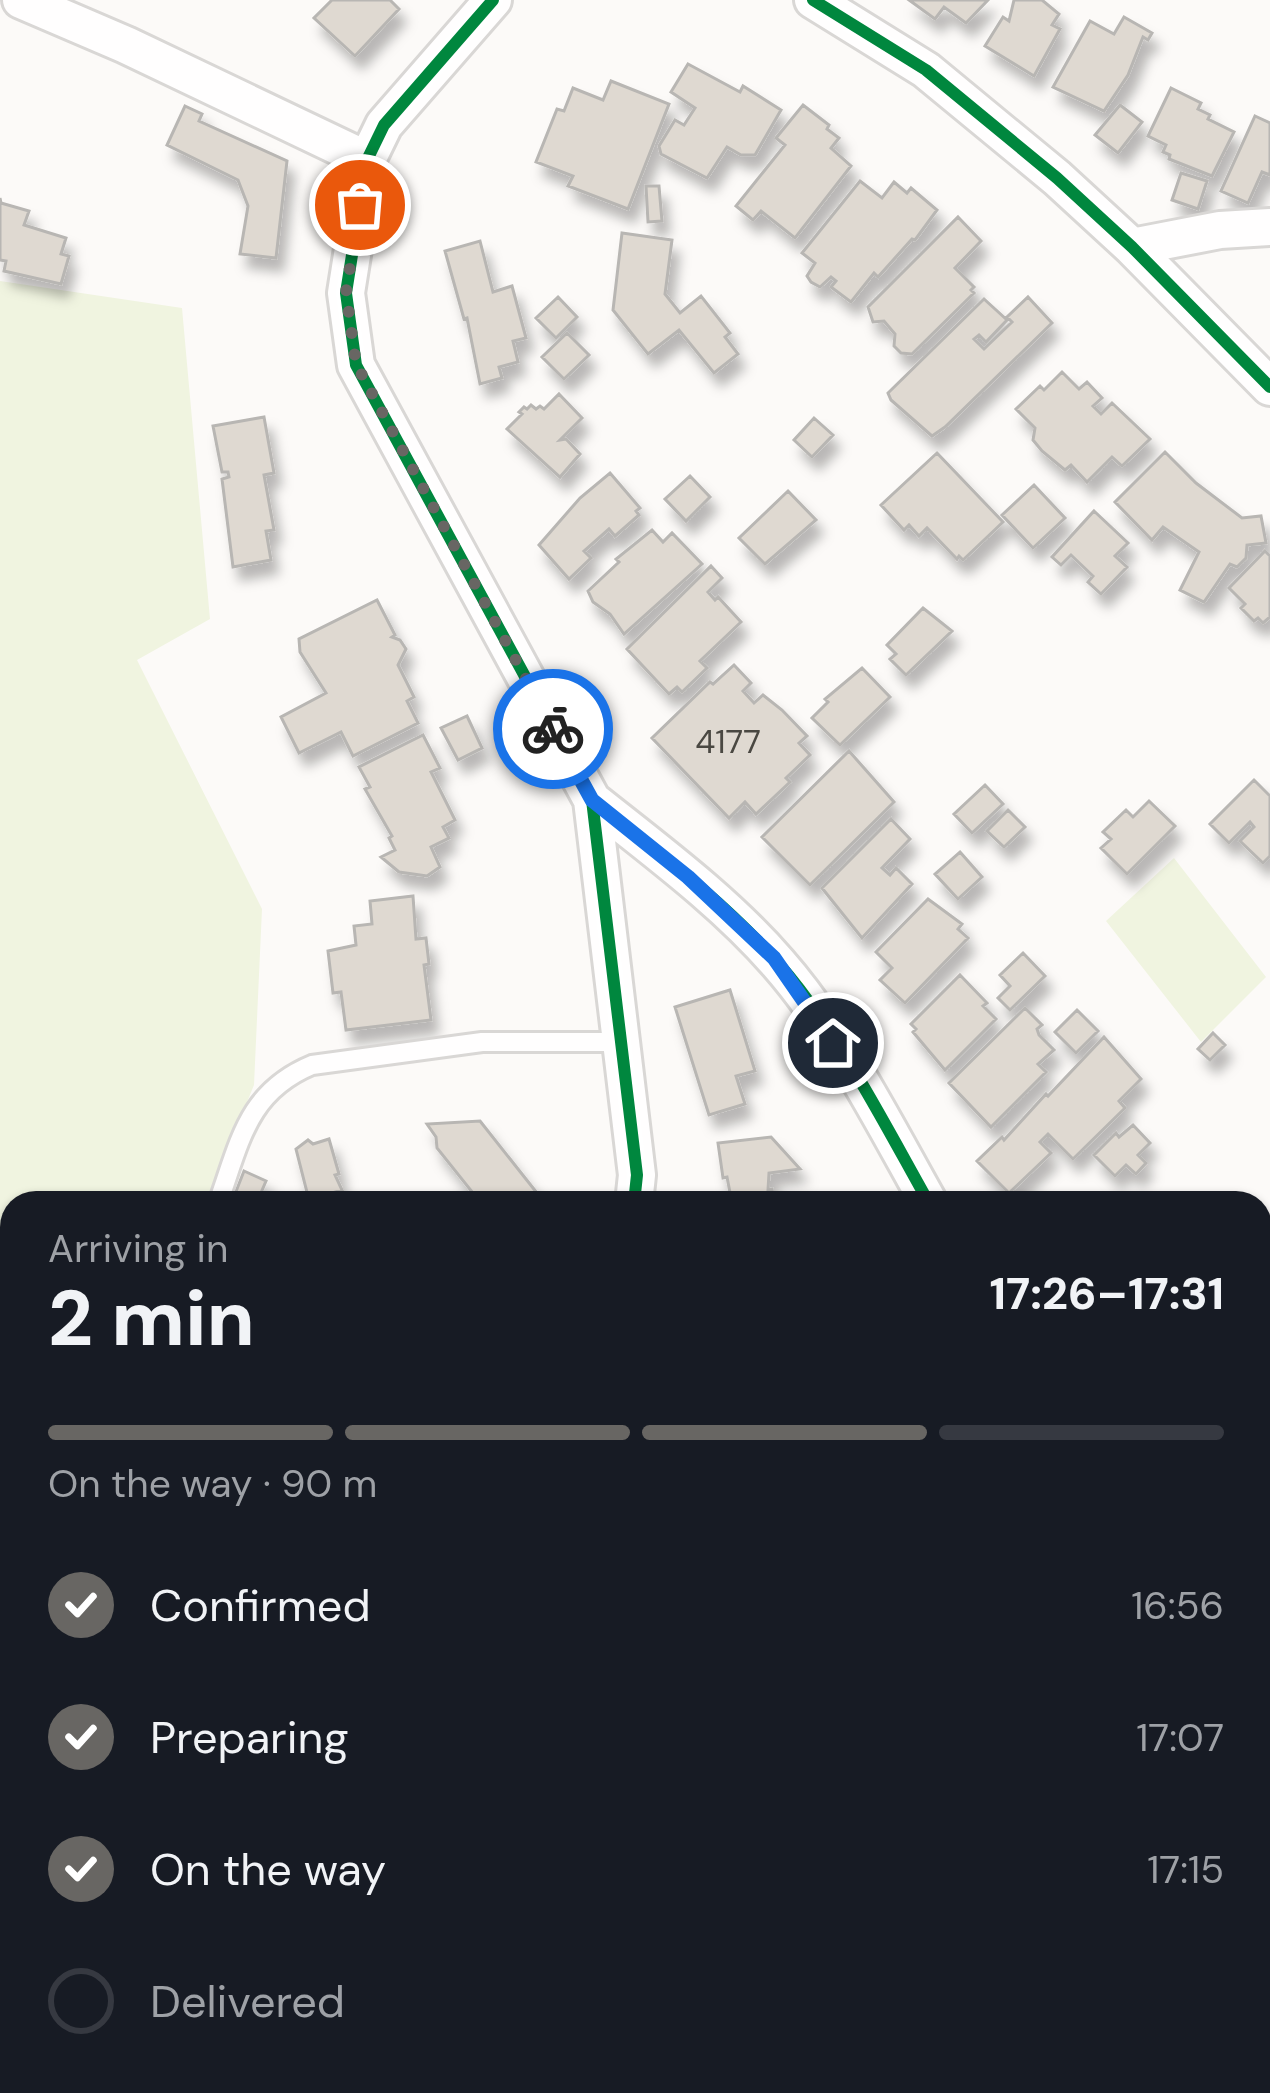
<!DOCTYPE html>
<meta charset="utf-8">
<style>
body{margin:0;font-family:"DM Sans",sans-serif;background:#242831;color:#f1f3f6;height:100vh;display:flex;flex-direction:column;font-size:45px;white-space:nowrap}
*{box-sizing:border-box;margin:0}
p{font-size:39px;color:#9ea1a6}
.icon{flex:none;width:66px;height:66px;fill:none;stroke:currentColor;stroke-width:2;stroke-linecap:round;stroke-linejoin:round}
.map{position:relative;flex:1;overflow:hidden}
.side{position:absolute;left:0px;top:1191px;width:1272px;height:903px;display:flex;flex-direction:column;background:#171b24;border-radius:36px 36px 0 0;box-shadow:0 3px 9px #0004}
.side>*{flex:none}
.pin{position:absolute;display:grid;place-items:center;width:102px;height:102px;color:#fff;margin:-51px;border:6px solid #fff;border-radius:50%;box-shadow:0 3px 12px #0007}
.courier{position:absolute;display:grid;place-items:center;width:120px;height:120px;margin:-60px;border:9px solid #1a73e8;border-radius:50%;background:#fff;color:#222;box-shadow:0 3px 15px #0007}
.head em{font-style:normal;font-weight:800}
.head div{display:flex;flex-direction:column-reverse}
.head{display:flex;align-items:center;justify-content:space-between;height:204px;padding:0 48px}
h1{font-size:78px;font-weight:800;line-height:90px}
.bar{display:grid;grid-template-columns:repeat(4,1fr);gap:18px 12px;align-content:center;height:144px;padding:0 48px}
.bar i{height:15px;border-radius:9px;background:#363941}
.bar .current{background:#686663}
.bar p{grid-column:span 4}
ol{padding:0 48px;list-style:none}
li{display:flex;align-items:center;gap:36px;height:132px}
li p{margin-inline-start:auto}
li .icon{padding:12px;border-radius:50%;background:#686663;color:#fff;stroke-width:4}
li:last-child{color:#9ea1a6}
li i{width:66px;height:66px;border:6px solid #363941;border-radius:50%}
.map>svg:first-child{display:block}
.green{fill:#f0f4e0}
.building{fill:#dfd9d1;stroke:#b8b6b3;stroke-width:3;filter:url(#shadow)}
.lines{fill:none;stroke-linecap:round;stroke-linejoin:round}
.lane-casing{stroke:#d9d7d5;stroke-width:24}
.street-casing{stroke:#d9d7d5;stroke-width:42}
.lane{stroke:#fffefe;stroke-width:18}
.street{stroke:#fffefe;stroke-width:36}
.cycleway-casing{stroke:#fff;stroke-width:20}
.cycleway{stroke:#00873e;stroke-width:12}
.done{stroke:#686663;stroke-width:12;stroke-dasharray:0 21.6}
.route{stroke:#1a73e8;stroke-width:15}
.labels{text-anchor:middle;stroke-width:9;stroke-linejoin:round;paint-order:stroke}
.number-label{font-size:33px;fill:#4a4842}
</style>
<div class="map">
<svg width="1270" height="2093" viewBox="0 0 1270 2093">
<defs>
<filter id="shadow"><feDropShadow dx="7" dy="13" stdDeviation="6" flood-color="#0004"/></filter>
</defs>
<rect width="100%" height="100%" fill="#fcfaf8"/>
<path class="green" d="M 0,281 L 182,308 L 210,619 L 137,660 L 262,909 L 254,1085 L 206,1203 L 12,1203 L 9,1516 L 0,1511 Z
M 1174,858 L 1266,977 L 1201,1042 L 1106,921 Z"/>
<path class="building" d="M 332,0 L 390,0 L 399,9 L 355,56 L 314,18 Z
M 909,0 L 988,0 L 966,23 L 944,7 L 935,19 Z
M 1014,0 L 1042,0 L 1059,14 L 1052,25 L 1060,29 L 1034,76 L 985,46 L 1003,17 L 1009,21 Z
M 1124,17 L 1152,33 L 1148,40 L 1143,37 L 1128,75 L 1104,111 L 1053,87 L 1090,21 L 1114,34 Z
M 688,64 L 740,92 L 743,86 L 781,110 L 755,155 L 741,155 L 727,147 L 707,178 L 661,154 L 659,146 L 675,120 L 684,125 L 695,108 L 671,92 Z
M 611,81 L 669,104 L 628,209 L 568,186 L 573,176 L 536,162 L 557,109 L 564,111 L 573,88 L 603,100 Z
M 1171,88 L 1201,103 L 1198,109 L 1210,115 L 1208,119 L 1234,132 L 1212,176 L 1169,159 L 1170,155 L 1163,152 L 1166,145 L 1148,136 Z
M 803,105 L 829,125 L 827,129 L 839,138 L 831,148 L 851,166 L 795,238 L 761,211 L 753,220 L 736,206 L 785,145 L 776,138 Z
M 1120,105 L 1142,122 L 1118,153 L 1095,135 Z
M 185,106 L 202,114 L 199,121 L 287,161 L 276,258 L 240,254 L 248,206 L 238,180 L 167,145 Z
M 1255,116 L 1270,123 L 1270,175 L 1262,172 L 1248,203 L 1221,191 Z
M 1181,173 L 1207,181 L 1198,209 L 1172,200 Z
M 860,181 L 882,198 L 894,182 L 907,193 L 911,188 L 937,210 L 915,240 L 912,239 L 878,277 L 874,273 L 851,302 L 831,287 L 836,281 L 831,277 L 820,287 L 811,282 L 807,276 L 815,263 L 802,253 Z
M 646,186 L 659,186 L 662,221 L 648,222 Z
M 0,198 L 1,203 L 29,211 L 24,225 L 66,238 L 61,254 L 69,256 L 61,284 L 4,271 L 6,261 L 0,260 Z
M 958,217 L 981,241 L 955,268 L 974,287 L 971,290 L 974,293 L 912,354 L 901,353 L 894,346 L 895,334 L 884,321 L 873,322 L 868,307 Z
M 622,233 L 672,240 L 665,294 L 680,313 L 701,296 L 730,333 L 725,337 L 738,354 L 714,373 L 679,330 L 648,354 L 613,310 Z
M 480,241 L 493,292 L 512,286 L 526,338 L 513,341 L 518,362 L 499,367 L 502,378 L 480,384 L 467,318 L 464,319 L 445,251 Z
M 558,297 L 577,317 L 556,338 L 536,318 Z
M 1028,297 L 1052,323 L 945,427 L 932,436 L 891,400 L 888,393 L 984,299 L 1007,320 L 986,342 L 979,335 L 974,339 L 984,349 L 1012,322 L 1007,317 Z
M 567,333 L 589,355 L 564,379 L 542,357 Z
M 1062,372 L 1079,389 L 1087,382 L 1102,398 L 1093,406 L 1101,414 L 1112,403 L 1150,439 L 1122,466 L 1112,457 L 1087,482 L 1071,465 L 1065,470 L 1042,451 L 1033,440 L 1035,428 L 1016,409 L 1040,386 L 1044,390 Z
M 559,394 L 582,418 L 560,440 L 566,439 L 580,454 L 560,477 L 507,429 L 522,414 L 519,412 L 524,407 L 527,409 L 531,405 L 536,409 L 540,406 L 544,409 Z
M 264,417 L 274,473 L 264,475 L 274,530 L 266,531 L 271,560 L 233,567 L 222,479 L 229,477 L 228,472 L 222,472 L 213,426 Z
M 814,418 L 833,435 L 812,457 L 794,440 Z
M 1165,452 L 1196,483 L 1242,518 L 1261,516 L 1266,543 L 1247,545 L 1246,558 L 1237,567 L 1230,564 L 1204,602 L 1180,590 L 1199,552 L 1163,527 L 1152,540 L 1115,502 Z
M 937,453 L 1003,522 L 963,560 L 959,556 L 957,559 L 927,528 L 919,536 L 909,525 L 904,530 L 881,505 Z
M 610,473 L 640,508 L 636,511 L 639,515 L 615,536 L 609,529 L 584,551 L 591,558 L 569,579 L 539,545 L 580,498 Z
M 690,476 L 710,497 L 686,521 L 665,499 Z
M 1034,485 L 1065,518 L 1033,548 L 1002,515 Z
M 788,491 L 816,520 L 765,564 L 739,538 Z
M 1094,511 L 1128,543 L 1115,556 L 1127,567 L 1101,594 L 1088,582 L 1093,576 L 1071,555 L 1061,565 L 1052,557 Z
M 652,530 L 663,542 L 672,533 L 702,564 L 624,634 L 610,614 L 593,602 L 588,591 L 619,562 L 616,559 Z
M 1265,551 L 1270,556 L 1270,617 L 1263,623 L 1258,618 L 1254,621 L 1241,608 L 1245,604 L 1229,588 Z
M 711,566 L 722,578 L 708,592 L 715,600 L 718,597 L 741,622 L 700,661 L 707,668 L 682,692 L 677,687 L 669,694 L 627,649 Z
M 377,600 L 395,635 L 392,637 L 400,640 L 406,649 L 398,665 L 414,697 L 407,701 L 418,723 L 353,756 L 341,732 L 299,753 L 281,717 L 326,693 L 300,652 L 299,639 Z
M 923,608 L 952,631 L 906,675 L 890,659 L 896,654 L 887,645 Z
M 734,665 L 751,683 L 743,691 L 754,703 L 763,695 L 782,710 L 807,736 L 799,743 L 810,755 L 786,778 L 790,782 L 756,814 L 745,802 L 729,818 L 652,738 L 710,682 L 713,684 Z
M 862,668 L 890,697 L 840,745 L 812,718 L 828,702 L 825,699 Z
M 467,716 L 482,748 L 458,760 L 441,728 Z
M 423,735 L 440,768 L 431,772 L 455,820 L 443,827 L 449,838 L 431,847 L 440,867 L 427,876 L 399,872 L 381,857 L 395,850 L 389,838 L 392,836 L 365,789 L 370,787 L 359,767 Z
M 849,751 L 894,802 L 810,885 L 762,837 Z
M 1254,780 L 1270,796 L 1270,856 L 1263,863 L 1240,841 L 1254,827 L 1250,822 L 1229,843 L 1210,824 Z
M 985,785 L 1003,804 L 972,833 L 954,814 Z
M 1149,801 L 1175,826 L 1127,874 L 1101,848 L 1111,839 L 1103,832 L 1126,810 L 1133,817 Z
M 1008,810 L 1025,827 L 1004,847 L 987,831 Z
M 891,819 L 910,839 L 882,868 L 890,875 L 896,868 L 912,884 L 862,938 L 822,888 Z
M 960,852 L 982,877 L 958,899 L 935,874 Z
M 413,896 L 416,939 L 426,938 L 429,964 L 424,965 L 431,1020 L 346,1030 L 341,992 L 333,993 L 328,951 L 356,945 L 354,926 L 372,924 L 370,901 Z
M 928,899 L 962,924 L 958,929 L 968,938 L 905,1003 L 880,980 L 892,968 L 876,952 Z
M 1023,953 L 1045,976 L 1010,1010 L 998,998 L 1010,986 L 1000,975 Z
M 960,975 L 987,1003 L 983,1006 L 996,1019 L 945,1070 L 913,1032 L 916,1029 L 911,1024 Z
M 730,990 L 755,1071 L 736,1076 L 745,1104 L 709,1115 L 675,1007 Z
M 1025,1008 L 1042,1025 L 1037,1029 L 1039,1035 L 1054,1050 L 1038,1064 L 1046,1072 L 991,1127 L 949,1083 Z
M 1077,1010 L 1098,1031 L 1076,1053 L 1055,1032 Z
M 1213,1033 L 1225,1045 L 1210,1060 L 1198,1049 Z
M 1104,1037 L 1141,1079 L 1119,1101 L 1125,1108 L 1073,1159 L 1048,1134 L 1040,1142 L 1051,1153 L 1009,1193 L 977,1161 L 1002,1137 L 1004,1140 L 1046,1094 L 1048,1096 Z
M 480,1121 L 537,1193 L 539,1203 L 471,1203 L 477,1198 L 437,1148 L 436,1137 L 427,1124 Z
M 1133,1125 L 1150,1143 L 1138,1155 L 1146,1163 L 1136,1174 L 1126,1165 L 1115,1176 L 1094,1155 L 1116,1133 L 1119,1137 Z
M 771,1137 L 800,1169 L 769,1173 L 768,1190 L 772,1189 L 774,1203 L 732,1203 L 727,1177 L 723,1178 L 718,1143 Z
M 329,1139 L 339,1174 L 335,1175 L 342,1190 L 309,1200 L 296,1149 L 308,1140 L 313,1144 Z
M 244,1171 L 266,1181 L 257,1202 L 235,1194 Z
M 1262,1451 L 1270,1459 L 1270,1536 L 1260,1526 Z
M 12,1707 L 12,1743 L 1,1745 L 0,1709 Z
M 1270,1776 L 1270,1895 L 1266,1897 L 1260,1890 L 1260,1781 Z
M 0,1967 L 12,1969 L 12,2037 L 0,2035 Z
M 232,2082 L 311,2082 L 322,2093 L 221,2093 Z
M 609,2082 L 661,2082 L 672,2093 L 620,2093 Z"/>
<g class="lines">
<g class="lane-casing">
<path id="lane" d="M 218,1203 C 240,1142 247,1092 312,1065 L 482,1042 L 618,1042"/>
</g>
<g class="street-casing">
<path id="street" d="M 21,0 L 126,45 L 367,160
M 493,0 L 384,125 L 367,160 L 346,293 L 356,365 L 592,800 L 637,1175 L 634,1203
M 813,0 L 926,70 L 1057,178 L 1132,247 L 1270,387
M 1132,247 L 1220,230 L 1270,227
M 592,800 C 656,851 724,901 778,963 C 837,1030 885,1125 929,1203
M 1260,1633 L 1270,1623
M 0,1897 L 12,1898
M 1008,2082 L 1009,2093
M 794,2093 L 805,2082"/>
</g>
<use href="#lane" class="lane"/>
<use href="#street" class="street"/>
<g class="cycleway-casing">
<path id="cycleway" d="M 493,0 L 384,125 L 367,160 L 346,293 L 356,365 L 592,800 L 637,1175 L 634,1203
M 813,0 L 926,70 L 1057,178 L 1132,247 L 1270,387
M 592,800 C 656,851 724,901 778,963 C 837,1030 885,1125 929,1203"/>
</g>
<use href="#cycleway" class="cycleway"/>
</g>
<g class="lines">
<path class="done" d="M 360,205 L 346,292 L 356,364 L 553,729"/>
<path class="route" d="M 553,729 L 592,800 L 688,877 L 774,958 L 833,1043"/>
</g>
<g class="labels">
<g class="number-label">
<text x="728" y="753">4177</text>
</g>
</g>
</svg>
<div class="pin" style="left:360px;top:205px;background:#ea580c"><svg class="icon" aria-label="bag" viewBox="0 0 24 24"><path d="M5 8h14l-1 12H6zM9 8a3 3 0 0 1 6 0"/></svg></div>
<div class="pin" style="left:833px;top:1043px;background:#1f2937"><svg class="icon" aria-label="home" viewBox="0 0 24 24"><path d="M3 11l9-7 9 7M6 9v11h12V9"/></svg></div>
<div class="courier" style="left:553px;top:729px"><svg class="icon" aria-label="bike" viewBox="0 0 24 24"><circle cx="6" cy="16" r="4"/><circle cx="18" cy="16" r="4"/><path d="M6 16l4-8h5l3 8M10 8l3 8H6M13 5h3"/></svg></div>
<section class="side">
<div class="head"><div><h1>2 min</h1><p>Arriving in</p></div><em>17:26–17:31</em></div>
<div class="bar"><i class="current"></i><i class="current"></i><i class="current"></i><i></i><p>On the way · 90 m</p></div>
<ol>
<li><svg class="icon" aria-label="check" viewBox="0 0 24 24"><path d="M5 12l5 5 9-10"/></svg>Confirmed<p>16:56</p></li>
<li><svg class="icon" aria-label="check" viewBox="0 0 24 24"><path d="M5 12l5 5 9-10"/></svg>Preparing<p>17:07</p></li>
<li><svg class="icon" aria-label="check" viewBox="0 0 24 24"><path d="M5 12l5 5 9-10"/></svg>On the way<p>17:15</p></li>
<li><i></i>Delivered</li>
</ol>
</section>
</div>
